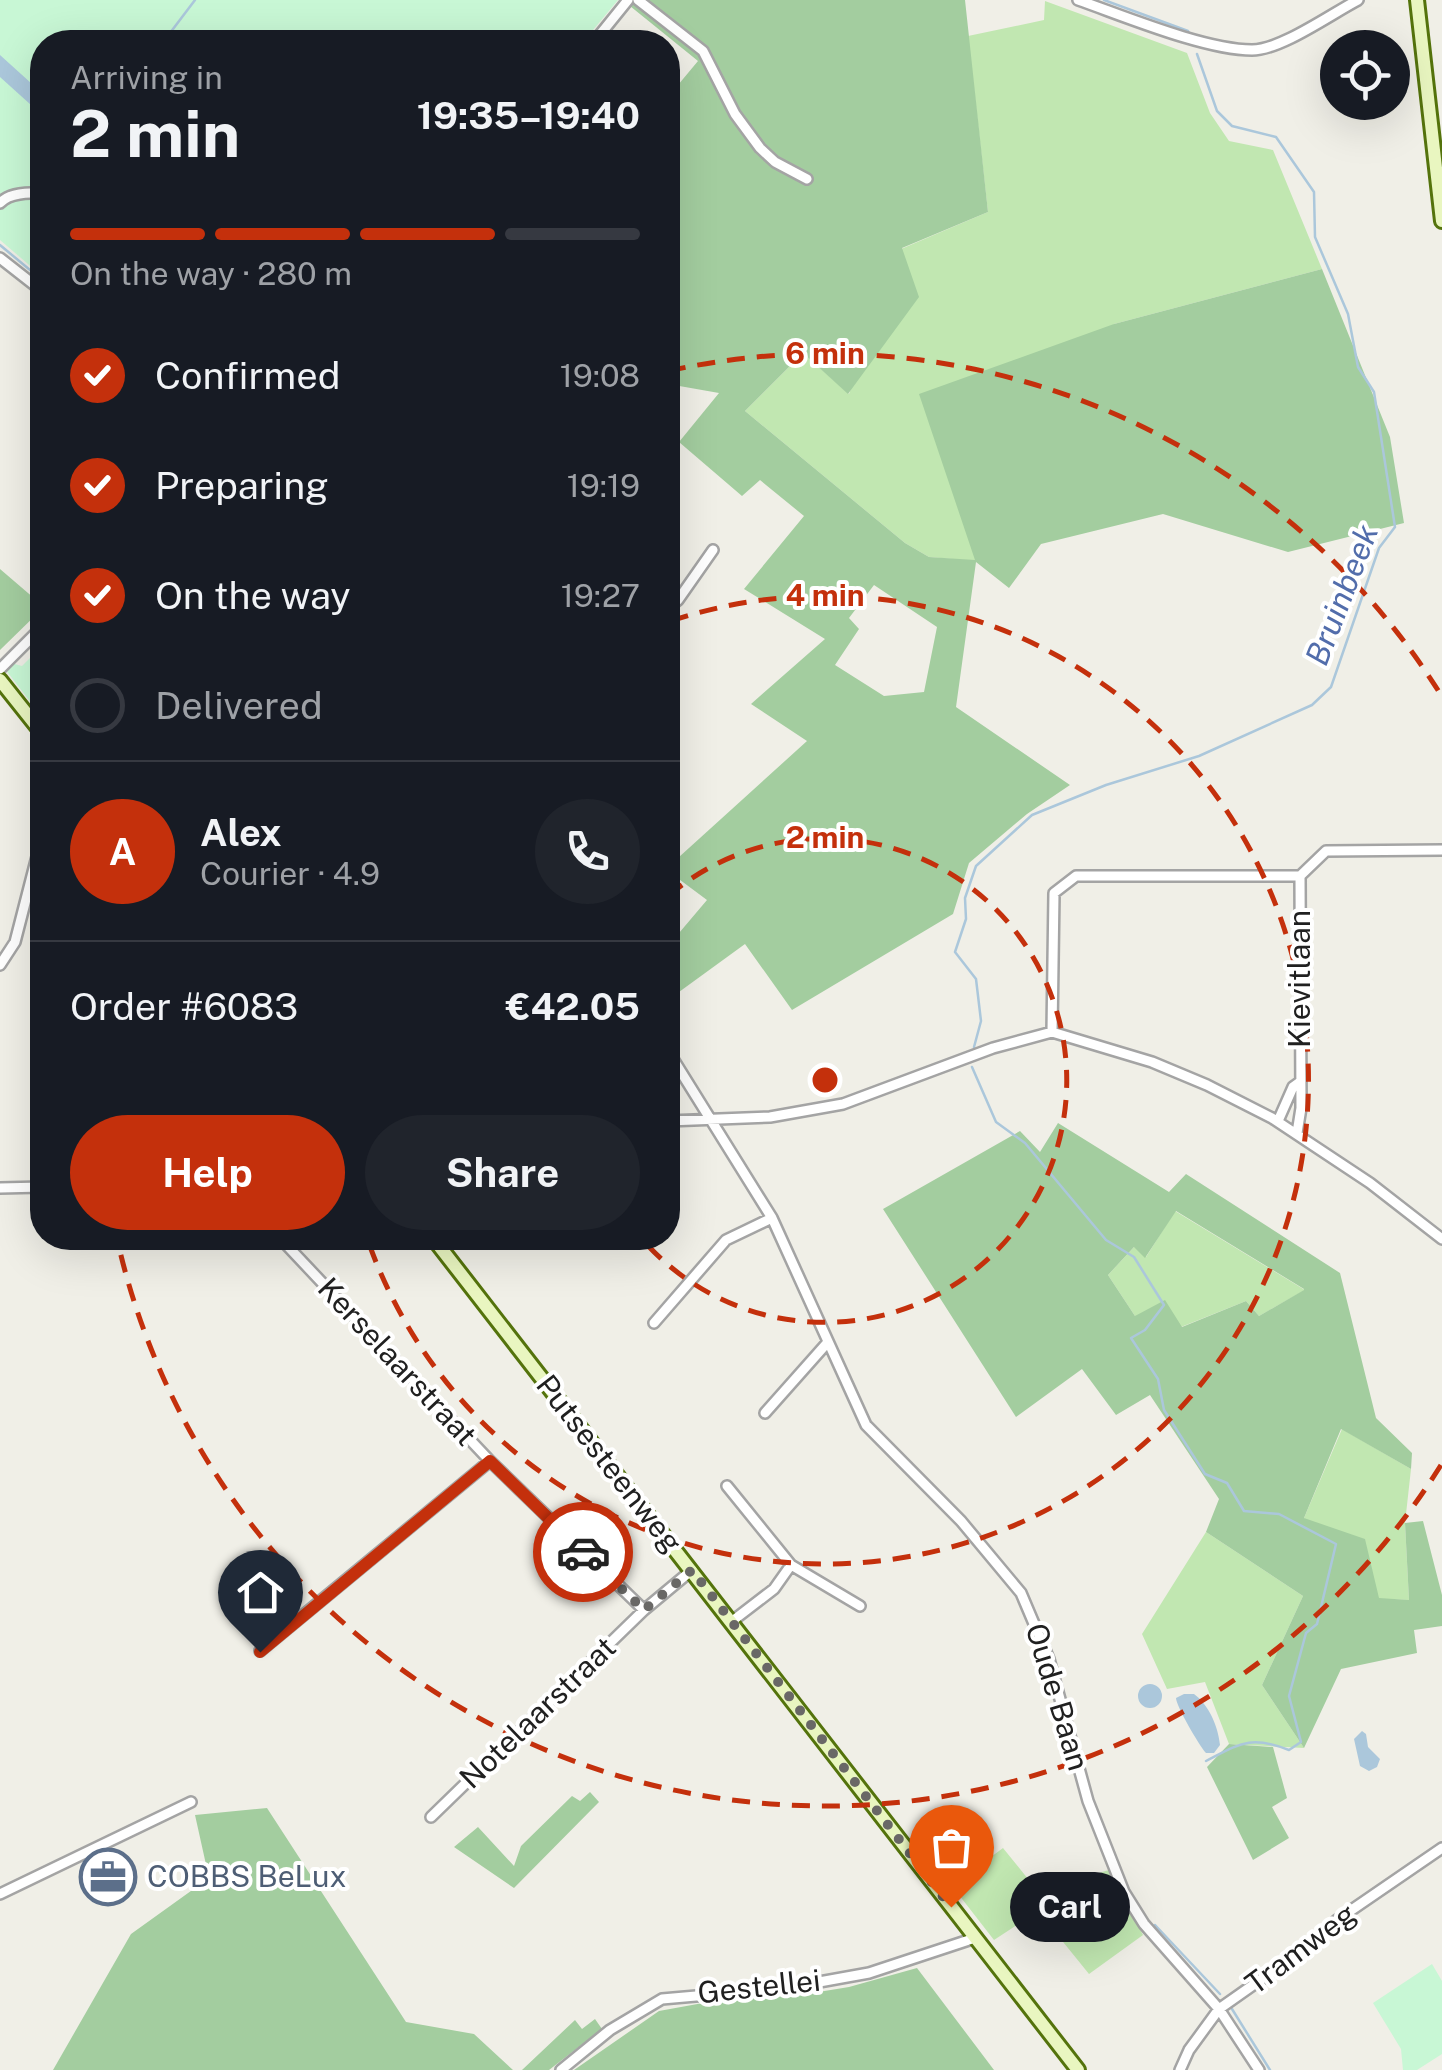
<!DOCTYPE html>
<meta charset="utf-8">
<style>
body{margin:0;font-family:"Public Sans",sans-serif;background:#20242c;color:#f1f3f6;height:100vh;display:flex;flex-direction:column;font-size:38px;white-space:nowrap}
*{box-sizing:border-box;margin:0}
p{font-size:32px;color:#9ea1a6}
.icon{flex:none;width:55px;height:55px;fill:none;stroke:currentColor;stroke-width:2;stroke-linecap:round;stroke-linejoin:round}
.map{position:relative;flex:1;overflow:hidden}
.drawer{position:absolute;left:30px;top:30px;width:650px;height:1220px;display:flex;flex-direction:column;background:#171b24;border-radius:40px;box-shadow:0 10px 40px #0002}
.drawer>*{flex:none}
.tools{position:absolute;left:1320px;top:30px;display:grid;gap:20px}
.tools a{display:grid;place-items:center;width:90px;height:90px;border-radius:50%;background:#171b24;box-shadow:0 10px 40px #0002;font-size:50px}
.pin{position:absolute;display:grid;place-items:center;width:85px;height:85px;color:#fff;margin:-102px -42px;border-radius:50% 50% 50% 0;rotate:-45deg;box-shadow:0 0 10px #0007}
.pin .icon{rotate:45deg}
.courier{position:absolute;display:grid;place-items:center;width:100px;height:100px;margin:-50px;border:8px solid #c4300c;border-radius:50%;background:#fff;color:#222;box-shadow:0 2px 12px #0007}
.bubble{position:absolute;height:70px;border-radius:35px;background:#171b24;box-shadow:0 10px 40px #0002;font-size:32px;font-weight:700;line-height:70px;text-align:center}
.headline em{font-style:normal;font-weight:700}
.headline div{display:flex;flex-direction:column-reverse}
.headline{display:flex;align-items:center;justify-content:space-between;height:170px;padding:0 40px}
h1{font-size:65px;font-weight:700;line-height:75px}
.bar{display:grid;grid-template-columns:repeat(4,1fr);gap:15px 10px;align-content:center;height:120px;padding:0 40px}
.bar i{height:12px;border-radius:8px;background:#363941}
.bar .selected{background:#c4300c}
.bar p{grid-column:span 4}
.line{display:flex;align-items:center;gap:25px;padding:0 40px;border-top:2px solid #363941}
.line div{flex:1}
.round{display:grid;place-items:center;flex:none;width:105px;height:105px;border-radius:52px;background:#20242c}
ol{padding:0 40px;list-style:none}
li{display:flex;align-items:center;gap:30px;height:110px}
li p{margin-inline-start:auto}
li .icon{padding:10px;border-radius:50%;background:#c4300c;color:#fff;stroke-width:4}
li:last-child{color:#9ea1a6}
li i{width:55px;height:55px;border:5px solid #363941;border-radius:50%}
.button{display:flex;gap:20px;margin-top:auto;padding:20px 40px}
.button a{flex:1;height:115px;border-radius:60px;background:#c4300c;color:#fff;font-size:40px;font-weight:700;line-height:115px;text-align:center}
.button a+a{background:#20242c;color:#f1f3f6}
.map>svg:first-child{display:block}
.grass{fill:#c1e7b1}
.forest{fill:#a3cd9f;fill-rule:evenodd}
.park{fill:#c8f7d5}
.water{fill:#abc7db}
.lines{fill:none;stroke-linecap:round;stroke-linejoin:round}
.stream{stroke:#abc7db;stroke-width:2.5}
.street-casing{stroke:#a4a4a4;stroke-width:14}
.secondary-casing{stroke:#54730c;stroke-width:18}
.street{stroke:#fff;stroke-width:9}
.secondary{stroke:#e9f6c0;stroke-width:12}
.done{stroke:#696866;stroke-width:10;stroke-dasharray:0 18}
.route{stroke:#c4300c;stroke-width:12}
.ring{fill:none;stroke:#c4300c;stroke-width:5;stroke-dasharray:18 12}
.labels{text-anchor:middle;stroke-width:8;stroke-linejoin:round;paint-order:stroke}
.street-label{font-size:30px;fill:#202020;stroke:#fff}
.service-label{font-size:30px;fill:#4e5e75;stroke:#fff;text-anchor:start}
.water-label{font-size:32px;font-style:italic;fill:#526dab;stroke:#fff}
.centre{fill:#c4300c;stroke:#fff;stroke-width:5}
.ring-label{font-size:30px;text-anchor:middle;font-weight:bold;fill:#c4300c;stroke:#fff;stroke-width:8;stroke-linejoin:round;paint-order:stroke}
</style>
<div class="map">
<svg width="1442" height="2070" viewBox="0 0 1442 2070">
<rect width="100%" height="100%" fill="#f0efe7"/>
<path class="grass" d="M 1045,1 L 1187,53 L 1210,113 L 1229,141 L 1273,150 L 1322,269 L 1114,324 L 976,561 L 929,557 L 905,543 L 745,411 L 803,353 L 849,394 L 901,249 L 988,212 L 968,36 L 1044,20 Z
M 1175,1211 L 1305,1290 L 1259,1316 L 1246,1301 L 1181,1327 L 1135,1316 L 1108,1275 L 1135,1246 L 1146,1257 Z
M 1342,1429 L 1411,1469 L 1405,1523 L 1409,1600 L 1379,1599 L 1304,1518 Z
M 1206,1532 L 1303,1596 L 1262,1685 L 1304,1748 L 1229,1744 L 1205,1682 L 1167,1689 L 1142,1634 Z
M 1003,1848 L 1049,1905 L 1082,1887 L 1095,1874 L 1109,1870 L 1143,1935 L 1089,1974 L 1038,1911 L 994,1940 L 952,1886 Z"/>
<path class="forest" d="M 634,0 L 965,0 L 988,212 L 902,248 L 919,297 L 848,394 L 803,353 L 745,411 L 905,543 L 929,557 L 975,560 L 919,394 L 1114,324 L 1322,269 L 1390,437 L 1404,523 L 1288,552 L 1163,514 L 1041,544 L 1009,588 L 976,562 L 956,707 L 1070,785 L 1027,814 L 969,863 L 953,914 L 792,1010 L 745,944 L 668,1000 L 668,946 L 707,900 L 668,871 L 668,867 L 807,741 L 751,704 L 825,639 L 744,589 L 804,516 L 760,480 L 742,496 L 679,442 L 719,393 L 668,384 L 668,97 L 698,61 L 630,6 ZM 874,585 L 937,627 L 924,692 L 884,696 L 835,665 L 859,629 L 849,618 Z
M 0,569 L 42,605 L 42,609 L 0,650 Z
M 1058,1123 L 1169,1192 L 1186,1174 L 1340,1273 L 1376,1418 L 1412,1453 L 1411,1469 L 1341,1429 L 1304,1518 L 1365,1539 L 1379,1598 L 1409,1600 L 1405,1523 L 1423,1521 L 1442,1595 L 1442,1626 L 1414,1630 L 1417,1653 L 1341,1669 L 1304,1748 L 1262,1685 L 1303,1596 L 1206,1532 L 1219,1499 L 1150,1395 L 1116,1415 L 1082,1369 L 1016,1417 L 883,1209 L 1020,1131 L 1040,1152 ZM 1176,1211 L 1304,1289 L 1304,1290 L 1259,1316 L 1246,1301 L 1182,1327 L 1165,1300 L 1135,1316 L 1108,1275 L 1134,1247 L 1145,1258 Z
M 1229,1744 L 1273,1747 L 1287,1798 L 1272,1807 L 1289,1838 L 1253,1860 L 1207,1767 Z
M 590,1792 L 599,1802 L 514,1888 L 454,1847 L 478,1827 L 514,1866 L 521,1846 L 572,1796 L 580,1801 Z
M 267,1808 L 406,2022 L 474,2034 L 513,2070 L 53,2070 L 131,1934 L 209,1878 L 195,1815 Z
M 917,1968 L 994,2070 L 574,2070 L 659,2011 L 725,1999 L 794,1996 L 849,1987 Z
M 595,2019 L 602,2029 L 549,2070 L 522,2070 L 575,2020 L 582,2029 Z"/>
<path class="park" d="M 0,0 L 618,0 L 583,42 L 42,42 L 42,276 L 0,240 Z
M 42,646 L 42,717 L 5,669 L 11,663 L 22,666 Z
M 1432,1964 L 1442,1981 L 1442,2054 L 1417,2070 L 1403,2070 L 1401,2049 L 1373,2003 Z"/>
<path class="water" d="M 0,55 L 42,93 L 42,121 L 41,114 L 0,77 Z
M1138 1696a12 12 0 1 1 24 0a12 12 0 1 1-24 0Z
M 1184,1694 L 1194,1694 C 1209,1705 1218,1726 1220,1745 L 1214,1753 L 1206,1753 C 1199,1745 1176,1706 1176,1698 Z
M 1362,1731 L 1366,1734 L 1368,1747 L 1380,1759 L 1377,1767 L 1369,1771 L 1360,1766 L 1354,1739 Z"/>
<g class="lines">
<path class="stream" d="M 1104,0 L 1188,31 L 1190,35
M 170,33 L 195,0
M 0,245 L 42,280
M 974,1047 L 981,1021 L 976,979 L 955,952 L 966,919 L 965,898 L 976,866 L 1032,815 L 1106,785 L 1199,756 L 1312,705 L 1331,687 L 1379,548 L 1395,527 L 1374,392 L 1358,367 L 1348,314 L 1315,237 L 1314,192 L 1276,137 L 1232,126 L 1217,111 L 1197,54
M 972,1067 L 996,1122 L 1025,1143 L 1106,1240 L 1134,1257 L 1164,1305 L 1145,1330 L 1131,1338 L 1158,1379 L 1164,1410 L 1205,1474 L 1227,1483 L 1244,1511 L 1279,1514 L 1336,1544 L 1317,1624 L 1306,1633 L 1289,1696 L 1301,1742 L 1289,1750 C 1251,1735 1241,1743 1206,1761
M 1155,1925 L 1220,1994
M 1232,2009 L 1270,2070"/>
<g class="street-casing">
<path id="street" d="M 638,0 L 703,51 L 735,114 L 760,148 L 775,162 L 807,179
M 1078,0 C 1124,16 1205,50 1252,50 C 1281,50 1331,14 1358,0
M 594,42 L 628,0
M 0,203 C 9,193 29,192 42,194
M 0,258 L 42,291
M 668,608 L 678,600 L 713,550
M 0,669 L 42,627
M 0,965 L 15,942 L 42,837
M 1052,1032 L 1054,893 L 1076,876 L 1300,876 L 1326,851 L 1442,850
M 668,1051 L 772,1218 L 866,1425 L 961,1521 L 1021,1593 L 1049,1659 L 1088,1801 L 1124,1892 L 1144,1924 L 1219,2009 L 1259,2070
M 668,1121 L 770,1117 L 843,1104 L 993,1048 L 1052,1032 L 1152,1062 L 1207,1085 L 1272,1118 L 1370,1183 L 1442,1239
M 1278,1121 L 1293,1087 L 1300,1082
M 1297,1133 L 1301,1108 L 1300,876
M 0,1188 L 42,1187
M 280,1238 L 490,1461 L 644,1610
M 654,1323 L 726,1240 L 772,1218
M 765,1413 L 828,1342
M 727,1486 L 791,1565 L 860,1606
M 731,1622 L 774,1589 L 791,1565
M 260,1651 L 490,1461
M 431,1817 L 644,1610 L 692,1570
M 0,1894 L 191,1802
M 561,2070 L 610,2030 L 662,1999 L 786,1988 L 869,1973 L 975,1938
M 1180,2070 L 1189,2050 L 1219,2009 L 1307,1947 L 1337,1920 L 1442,1848"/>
</g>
<g class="secondary-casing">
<path id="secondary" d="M 1417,0 L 1442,221
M 0,680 L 42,733
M 433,1238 L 1078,2070"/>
</g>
<use href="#street" class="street"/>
<use href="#secondary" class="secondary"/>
</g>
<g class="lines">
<path class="done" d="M 583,1552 L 644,1610 L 692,1570 L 951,1907"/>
<path class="route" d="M 260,1652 L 490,1461 L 583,1552"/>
</g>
<g class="ring">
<path d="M668 896A242 242 0 1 1 642 1239"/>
<path d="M671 621A484 484 0 1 1 367 1238"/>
<path d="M1441 1465A726 726 0 0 1 118 1243M668 371A726 726 0 0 1 1441 695"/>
</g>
<defs>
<g id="office-ring" transform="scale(2.875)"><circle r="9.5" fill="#fff" stroke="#5c6f8a" stroke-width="1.5"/><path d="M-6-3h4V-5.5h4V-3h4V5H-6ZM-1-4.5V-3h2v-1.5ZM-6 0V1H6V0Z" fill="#5c6f8a"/></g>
</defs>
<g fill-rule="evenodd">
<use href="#office-ring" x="108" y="1877"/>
</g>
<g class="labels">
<g class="street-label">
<text transform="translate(1300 979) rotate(-90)" y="10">Kievitlaan</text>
<text transform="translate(397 1362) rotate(47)" y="10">Kerselaarstraat</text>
<text transform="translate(609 1464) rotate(52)" y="10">Putsesteenweg</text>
<text transform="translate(1057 1697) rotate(73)" y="10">Oude Baan</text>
<text transform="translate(538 1713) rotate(-44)" y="10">Notelaarstraat</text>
<text transform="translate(1301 1949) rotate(-37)" y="10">Tramweg</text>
<text transform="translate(759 1987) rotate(-6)" y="10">Gestellei</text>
</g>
<g class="service-label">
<text x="147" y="1887">COBBS BeLux</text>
</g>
<g class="water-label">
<text transform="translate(1342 595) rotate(-69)" y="11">Bruinbeek</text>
</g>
</g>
<circle cx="825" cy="1080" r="15" class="centre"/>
<g class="ring-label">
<text x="825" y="364">6 min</text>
<text x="825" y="606">4 min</text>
<text x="825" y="848">2 min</text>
</g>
</svg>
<div class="tools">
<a><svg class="icon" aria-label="locate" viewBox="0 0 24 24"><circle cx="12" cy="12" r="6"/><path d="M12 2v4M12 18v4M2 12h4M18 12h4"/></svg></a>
</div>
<div class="pin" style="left:951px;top:1907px;background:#ea580c"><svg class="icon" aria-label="bag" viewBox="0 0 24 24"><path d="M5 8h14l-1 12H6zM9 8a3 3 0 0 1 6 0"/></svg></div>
<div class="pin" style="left:260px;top:1652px;background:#1f2937"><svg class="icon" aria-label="home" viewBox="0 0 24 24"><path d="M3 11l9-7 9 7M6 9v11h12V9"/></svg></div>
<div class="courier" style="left:583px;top:1552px"><svg class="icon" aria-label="car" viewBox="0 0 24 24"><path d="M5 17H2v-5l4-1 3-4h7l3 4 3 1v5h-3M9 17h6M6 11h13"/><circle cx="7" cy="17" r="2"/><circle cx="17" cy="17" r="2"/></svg></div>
<div class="bubble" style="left:1010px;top:1872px;width:120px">Carl</div>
<section class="drawer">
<div class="headline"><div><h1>2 min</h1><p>Arriving in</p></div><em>19:35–19:40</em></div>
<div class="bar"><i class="selected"></i><i class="selected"></i><i class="selected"></i><i></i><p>On the way · 280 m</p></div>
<ol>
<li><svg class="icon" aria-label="check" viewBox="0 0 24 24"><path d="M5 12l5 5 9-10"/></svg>Confirmed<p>19:08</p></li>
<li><svg class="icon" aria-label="check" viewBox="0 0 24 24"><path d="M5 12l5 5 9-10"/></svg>Preparing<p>19:19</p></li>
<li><svg class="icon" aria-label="check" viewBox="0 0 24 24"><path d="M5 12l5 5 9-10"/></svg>On the way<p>19:27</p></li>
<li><i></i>Delivered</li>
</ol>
<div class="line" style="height:180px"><b class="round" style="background:#c4300c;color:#fff">A</b><div><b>Alex</b><p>Courier · 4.9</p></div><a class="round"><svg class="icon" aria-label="phone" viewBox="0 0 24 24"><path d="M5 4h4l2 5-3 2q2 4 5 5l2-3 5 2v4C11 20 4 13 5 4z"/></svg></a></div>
<div class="line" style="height:130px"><div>Order #6083</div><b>€42.05</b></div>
<div class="button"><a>Help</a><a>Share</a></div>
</section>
</div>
